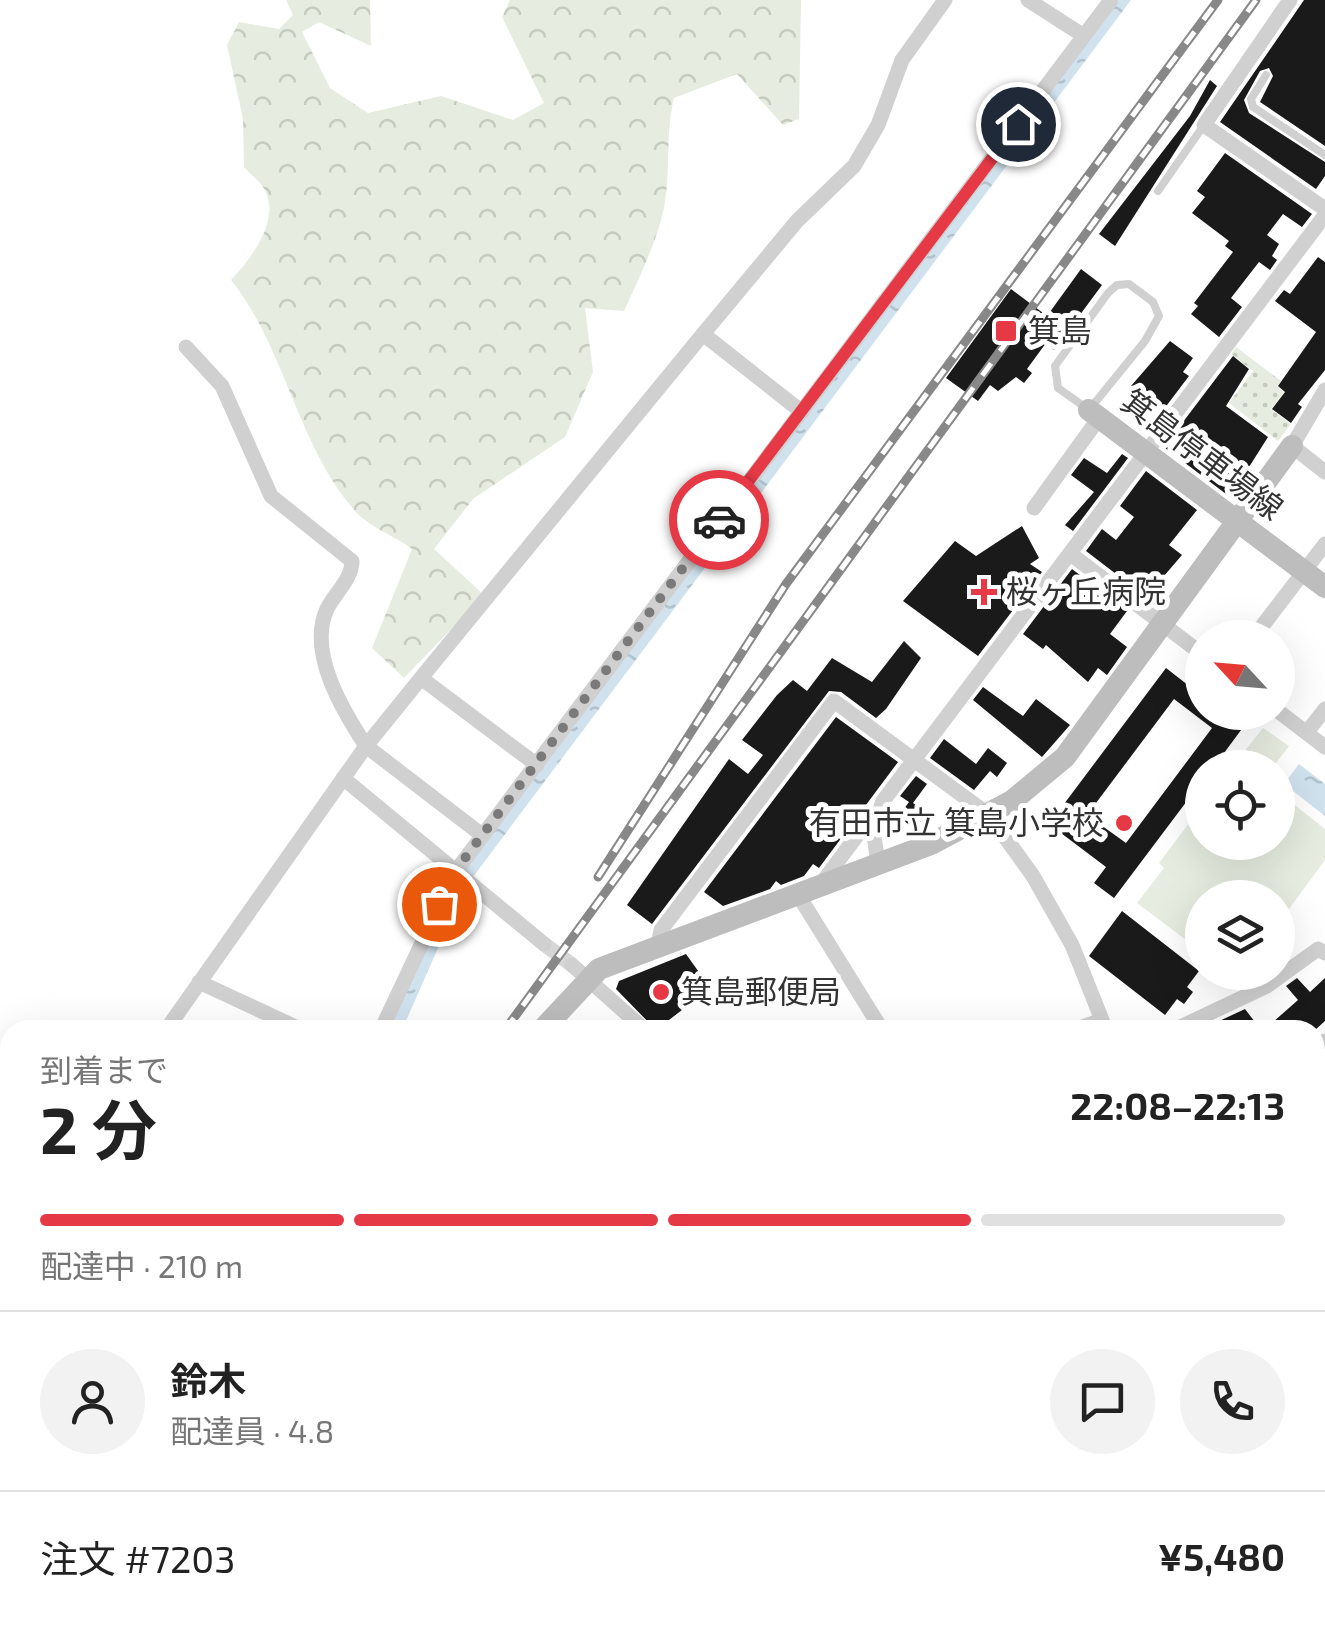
<!DOCTYPE html>
<html lang="ja">
<meta charset="utf-8">
<style>
body{margin:0;font-family:"Exo 2","Noto Sans JP",sans-serif;background:#f2f2f2;color:#222;height:100vh;display:flex;flex-direction:column;font-size:38px;white-space:nowrap}
*{box-sizing:border-box;margin:0}
p{font-size:32px;color:#767676}
.icon{flex:none;width:55px;height:55px;fill:none;stroke:currentColor;stroke-width:2;stroke-linecap:round;stroke-linejoin:round}
.map{position:relative;flex:1;overflow:hidden}
.panel{position:absolute;left:0px;top:1020px;width:1325px;height:622px;display:flex;flex-direction:column;background:#fff;border-radius:30px 30px 0 0;box-shadow:0 10px 40px #0002}
.panel>*{flex:none}
.needle{width:65px;rotate:296deg}
.tools{position:absolute;left:1185px;top:620px;display:grid;gap:20px}
.tools a{display:grid;place-items:center;width:110px;height:110px;border-radius:50%;background:#fff;box-shadow:0 10px 40px #0002;font-size:50px}
.pin{position:absolute;display:grid;place-items:center;width:85px;height:85px;color:#fff;margin:-42px;border:5px solid #fff;border-radius:50%;box-shadow:0 2px 10px #0007}
.courier{position:absolute;display:grid;place-items:center;width:100px;height:100px;margin:-50px;border:8px solid #e63946;border-radius:50%;background:#fff;color:#222;box-shadow:0 2px 12px #0007}
.headline em{font-style:normal;font-weight:700}
.headline div{display:flex;flex-direction:column-reverse}
.headline{display:flex;align-items:center;justify-content:space-between;height:170px;padding:0 40px}
h1{font-size:65px;font-weight:700;line-height:75px}
.bar{display:grid;grid-template-columns:repeat(4,1fr);gap:15px 10px;align-content:center;height:120px;padding:0 40px}
.bar i{height:12px;border-radius:8px;background:#e0e0e0}
.bar .current{background:#e63946}
.bar p{grid-column:span 4}
.line{display:flex;align-items:center;gap:25px;padding:0 40px;border-top:2px solid #e0e0e0}
.line div{flex:1}
.round{display:grid;place-items:center;flex:none;width:105px;height:105px;border-radius:52px;background:#f2f2f2}
.map>svg:first-child{display:block}
.grass{fill:url(#grass-dots)}
.forest{fill:url(#forest-crowns)}
.garden{fill:#e6ecdf}
.water{fill:url(#water-ripples)}
.building{fill:#1a1a1a;fill-rule:evenodd}
.lines{fill:none;stroke-linecap:round;stroke-linejoin:round}
.street-tunnel{stroke:#d6d6d6;stroke-width:15;stroke-dasharray:15 8;stroke-linecap:butt}
.lane{stroke:#d0d0d0;stroke-width:8}
.street{stroke:#d0d0d0;stroke-width:15}
.secondary{stroke:#bdbdbd;stroke-width:22}
.highway{stroke:#9a9a9a;stroke-width:30}
.rail-casing{stroke:#888;stroke-width:9}
.rail{stroke:#fff;stroke-width:5;stroke-dasharray:15;stroke-linecap:butt}
.done{stroke:#7a7a7a;stroke-width:10;stroke-dasharray:0 18}
.route{stroke:#e63946;stroke-width:12}
.poi-dot{fill:#e63946;stroke:#fff;stroke-width:4}
.labels{text-anchor:middle;stroke-width:10;stroke-linejoin:round;paint-order:stroke}
.poi-label{font-size:32px;fill:#333;stroke:#fff;text-anchor:start}
.street-label{font-size:32px;fill:#333;stroke:#fff}
</style>
<div class="map">
<svg width="1325" height="1642" viewBox="0 0 1325 1642">
<defs>
<pattern id="grass-dots" width="8" height="8" patternUnits="userSpaceOnUse" patternTransform="scale(2.5)"><rect width="8" height="8" fill="#e6ecdf"/><path d="M2 2h.1M6 6h.1" fill="none" stroke="#c6cbc0" stroke-width="1.8" stroke-linecap="round"/></pattern>
<pattern id="forest-crowns" width="20" height="18" patternUnits="userSpaceOnUse" patternTransform="scale(2.5)"><rect width="20" height="18" fill="#e6ecdf"/><path d="M2 6a3 3 0 1 1 6 0M12 15a3 3 0 1 1 6 0" fill="none" stroke="#c6cbc0"/></pattern>
<pattern id="water-ripples" width="26" height="14" patternUnits="userSpaceOnUse" patternTransform="scale(2.5)"><rect width="26" height="14" fill="#cfe2ee"/><path d="M2 4q2-2 4 0t4 0M15 11q2-2 4 0t4 0" fill="none" stroke="#b2c2cd"/></pattern>
</defs>
<rect width="100%" height="100%" fill="#fff"/>
<path class="grass" d="M 1236,347 L 1281,381 L 1277,386 L 1284,392 L 1271,409 L 1291,424 L 1278,441 L 1229,403 L 1253,371 L 1231,354 Z"/>
<path class="forest" d="M 286,0 L 370,0 L 371,46 L 319,22 L 302,32 L 330,88 L 368,113 L 441,96 L 513,120 L 544,103 L 502,17 L 510,0 L 801,0 L 799,119 L 783,125 L 737,74 L 674,98 C 665,135 671,172 664,208 C 656,244 639,278 624,311 L 585,308 L 593,372 L 565,437 L 473,499 L 434,549 L 484,595 L 404,678 L 372,648 L 412,549 C 395,536 369,527 355,511 C 297,445 286,349 231,280 C 251,259 279,222 266,192 C 262,183 250,174 244,167 L 243,119 L 227,45 L 239,22 L 279,29 L 293,15 Z"/>
<path class="garden" d="M 1263,728 L 1289,746 L 1273,767 L 1232,767 Z
M 1278,792 L 1325,829 L 1325,860 L 1278,924 L 1278,898 L 1202,898 L 1202,952 L 1137,903 L 1164,868 L 1159,863 L 1202,806 L 1202,842 L 1278,842 Z"/>
<path class="water" d="M 1119,0 L 1131,0 L 464,889 L 402,1030 L 388,1030 L 449,893 L 549,754 Z
M 1299,764 L 1325,784 L 1325,816 L 1284,784 Z
M 1325,1118 L 1325,1642 L 889,1642 L 897,1632 L 1315,1632 L 1315,1128 Z"/>
<path class="building" d="M 1304,0 L 1325,0 L 1325,146 L 1260,102 L 1273,76 L 1269,68 L 1260,71 L 1244,100 L 1249,113 L 1325,162 L 1325,176 L 1316,189 L 1220,122 Z
M 1210,80 L 1217,86 L 1115,246 L 1099,234 L 1190,116 Z
M 1225,153 L 1312,214 L 1302,227 L 1283,214 L 1267,235 L 1279,244 L 1272,256 L 1277,260 L 1270,270 L 1259,262 L 1231,298 L 1242,307 L 1219,337 L 1191,314 L 1198,306 L 1194,303 L 1233,252 L 1225,246 L 1229,241 L 1192,213 L 1205,197 L 1197,191 Z
M 1318,257 L 1325,262 L 1325,370 L 1298,404 L 1302,407 L 1291,423 L 1272,409 L 1285,392 L 1278,386 L 1316,332 L 1275,301 L 1284,290 L 1290,294 Z
M 1081,269 L 1102,285 L 1054,350 L 1046,343 L 1027,369 L 1032,373 L 1024,383 L 1016,377 L 998,391 L 990,385 L 978,401 L 946,378 L 1011,289 L 1047,316 Z
M 1170,341 L 1193,358 L 1183,372 L 1189,376 L 1164,409 L 1131,386 Z
M 1233,356 L 1249,369 L 1226,406 L 1268,437 L 1230,497 L 1164,447 Z
M 1122,454 L 1128,458 L 1073,531 L 1065,525 L 1094,492 L 1071,475 L 1084,458 L 1107,473 Z
M 1146,471 L 1197,510 L 1169,545 L 1182,555 L 1146,597 L 1086,551 L 1102,529 L 1116,540 L 1134,517 L 1120,506 Z
M 1022,526 L 1039,558 L 1030,564 L 1042,572 L 978,656 L 903,601 L 955,541 L 976,556 Z
M 1072,569 L 1127,611 L 1110,634 L 1127,647 L 1107,675 L 1098,668 L 1088,682 L 1046,645 L 1043,649 L 1023,634 Z
M 904,641 L 921,658 L 886,709 L 876,718 L 841,692 L 829,691 L 652,924 L 627,905 L 729,759 L 748,774 L 763,755 L 742,740 L 777,695 L 793,680 L 807,691 L 832,658 L 872,682 Z
M 1166,668 L 1202,696 L 1202,712 L 1226,712 L 1244,726 L 1213,768 L 1202,768 L 1202,781 L 1114,898 L 1094,883 L 1106,867 L 1049,824 ZM 1174,699 L 1212,728 L 1126,843 L 1087,815 Z
M 983,687 L 1023,716 L 1036,699 L 1070,725 L 1042,757 L 973,700 Z
M 836,717 L 898,762 L 819,868 L 813,864 L 804,876 L 781,885 L 776,881 L 770,889 L 723,906 L 704,892 Z
M 944,739 L 976,764 L 988,748 L 1007,763 L 997,777 L 990,771 L 974,790 L 930,758 Z
M 916,776 L 927,784 L 913,803 L 931,816 L 920,832 L 898,817 L 909,802 L 900,796 Z
M 1122,911 L 1199,971 L 1187,987 L 1193,992 L 1184,1004 L 1177,999 L 1165,1015 L 1089,956 Z
M 686,954 L 706,982 L 700,988 L 704,993 L 656,1030 L 616,989 L 619,981 Z
M 1297,978 L 1310,992 L 1325,978 L 1325,1021 L 1315,1030 L 1264,1030 L 1298,1000 L 1286,986 Z
M 1245,1009 L 1261,1030 L 1200,1030 Z"/>
<g class="lines">
<path class="street-tunnel" d="M 544,944 L 572,965"/>
<path class="lane" d="M 1266,75 L 1251,99 L 1253,107 L 1325,155
M 1158,191 L 1204,125
M 1129,284 L 1153,302 L 1159,316 L 1145,341 L 1089,410 L 1058,388 L 1055,366 L 1108,293 L 1117,285 Z
M 582,1632 L 585,1642
M 768,1632 L 779,1642"/>
<path class="street" d="M 1028,0 L 1084,36
M 1290,0 L 1204,125 L 1325,209
M 1325,390 L 1292,446 L 1325,472
M 802,412 L 703,334 L 797,221 L 854,166 L 878,125 L 902,60 L 945,0
M 1034,508 L 1099,418
M 1072,555 L 1202,654
M 1253,638 L 1325,544
M 421,678 L 366,746 L 482,835
M 1278,711 L 1325,747
M 1307,732 L 1325,709
M 537,765 L 421,678 L 703,334
M 343,778 L 544,944
M 878,863 L 873,829 L 883,801 L 1325,215
M 821,884 L 873,814
M 797,893 L 882,1030
M 658,945 L 661,930 L 834,701 L 989,815 L 1033,876 L 1072,945 L 1106,1030
M 572,965 L 645,1030
M 199,982 L 302,1030
M 166,1030 L 366,746 C 343,711 307,652 327,609 C 335,593 352,579 352,561 L 271,496 L 222,386 L 186,347
M 381,1030 L 456,871 L 1111,0
M 1074,1030 L 1102,1020
M 1174,1030 L 1267,986 L 1318,949 L 1325,953
M 1315,1051 L 1325,1041
M 0,1264 L 10,1250
M 0,1428 L 10,1433
M 112,1642 L 117,1632
M 248,1642 L 252,1632
M 808,1642 L 812,1632"/>
<path class="secondary" d="M 1089,410 L 1325,587
M 542,1030 L 599,969 L 931,844 L 1012,801 L 1065,757 L 1292,446
M 150,1642 L 155,1632"/>
<path class="highway" d="M 1315,1097 L 1325,1086
M 873,1642 L 881,1632"/>
<g class="rail-casing">
<path id="rail" d="M 598,877 L 786,584 L 1218,0
M 505,1030 L 1256,0
M 0,1570 L 10,1563"/>
</g>
<use href="#rail" class="rail"/>
</g>
<g class="lines">
<path class="done" d="M 439,904 L 456,870 L 719,520"/>
<path class="route" d="M 719,520 L 1018,124"/>
</g>
<g class="poi-dot">
<rect x="994" y="319" width="24" height="24" rx="5"/>
<path d="M979 577h10v10h10v10h-10v10h-10v-10h-10v-10h10z"/>
<circle cx="1124" cy="823" r="10"/>
<circle cx="661" cy="992" r="10"/>
</g>
<g class="labels">
<g class="poi-label">
<text x="1028" y="342">箕島</text>
<text x="1006" y="603">桜ヶ丘病院</text>
<text x="1104" y="834" text-anchor="end">有田市立 箕島小学校</text>
<text x="681" y="1003">箕島郵便局</text>
</g>
<g class="street-label">
<text transform="translate(1202 455) rotate(37)" y="11">箕島停車場線</text>
</g>
</g>
</svg>
<div class="tools">
<a><svg class="needle" viewBox="-14 -14 28 28"><path d="M0-13l5 13h-10z" fill="#e53935"/><path d="M0 13l5-13h-10z" fill="#767676"/></svg></a>
<a><svg class="icon" aria-label="locate" viewBox="0 0 24 24"><circle cx="12" cy="12" r="6"/><path d="M12 2v4M12 18v4M2 12h4M18 12h4"/></svg></a>
<a><svg class="icon" aria-label="layers" viewBox="0 0 24 24"><path d="M12 4l9 5-9 5-9-5zM3 14l9 5 9-5"/></svg></a>
</div>
<div class="pin" style="left:439px;top:904px;background:#ea580c"><svg class="icon" aria-label="bag" viewBox="0 0 24 24"><path d="M5 8h14l-1 12H6zM9 8a3 3 0 0 1 6 0"/></svg></div>
<div class="pin" style="left:1018px;top:124px;background:#1f2937"><svg class="icon" aria-label="home" viewBox="0 0 24 24"><path d="M3 11l9-7 9 7M6 9v11h12V9"/></svg></div>
<div class="courier" style="left:719px;top:520px"><svg class="icon" aria-label="car" viewBox="0 0 24 24"><path d="M5 17H2v-5l4-1 3-4h7l3 4 3 1v5h-3M9 17h6M6 11h13"/><circle cx="7" cy="17" r="2"/><circle cx="17" cy="17" r="2"/></svg></div>
<section class="panel">
<div class="headline"><div><h1>2 分</h1><p>到着まで</p></div><em>22:08–22:13</em></div>
<div class="bar"><i class="current"></i><i class="current"></i><i class="current"></i><i></i><p>配達中 · 210 m</p></div>
<div class="line" style="height:180px"><a class="round"><svg class="icon" aria-label="person" viewBox="0 0 24 24"><circle cx="12" cy="8" r="4"/><path d="M4 21q1-7 8-7t8 7"/></svg></a><div><b>鈴木</b><p>配達員 · 4.8</p></div><a class="round"><svg class="icon" aria-label="chat" viewBox="0 0 24 24"><path d="M4 5h16v11H9l-5 4z"/></svg></a><a class="round"><svg class="icon" aria-label="phone" viewBox="0 0 24 24"><path d="M5 4h4l2 5-3 2q2 4 5 5l2-3 5 2v4C11 20 4 13 5 4z"/></svg></a></div>
<div class="line" style="height:130px"><div>注文 #7203</div><b>¥5,480</b></div>
</section>
</div>
